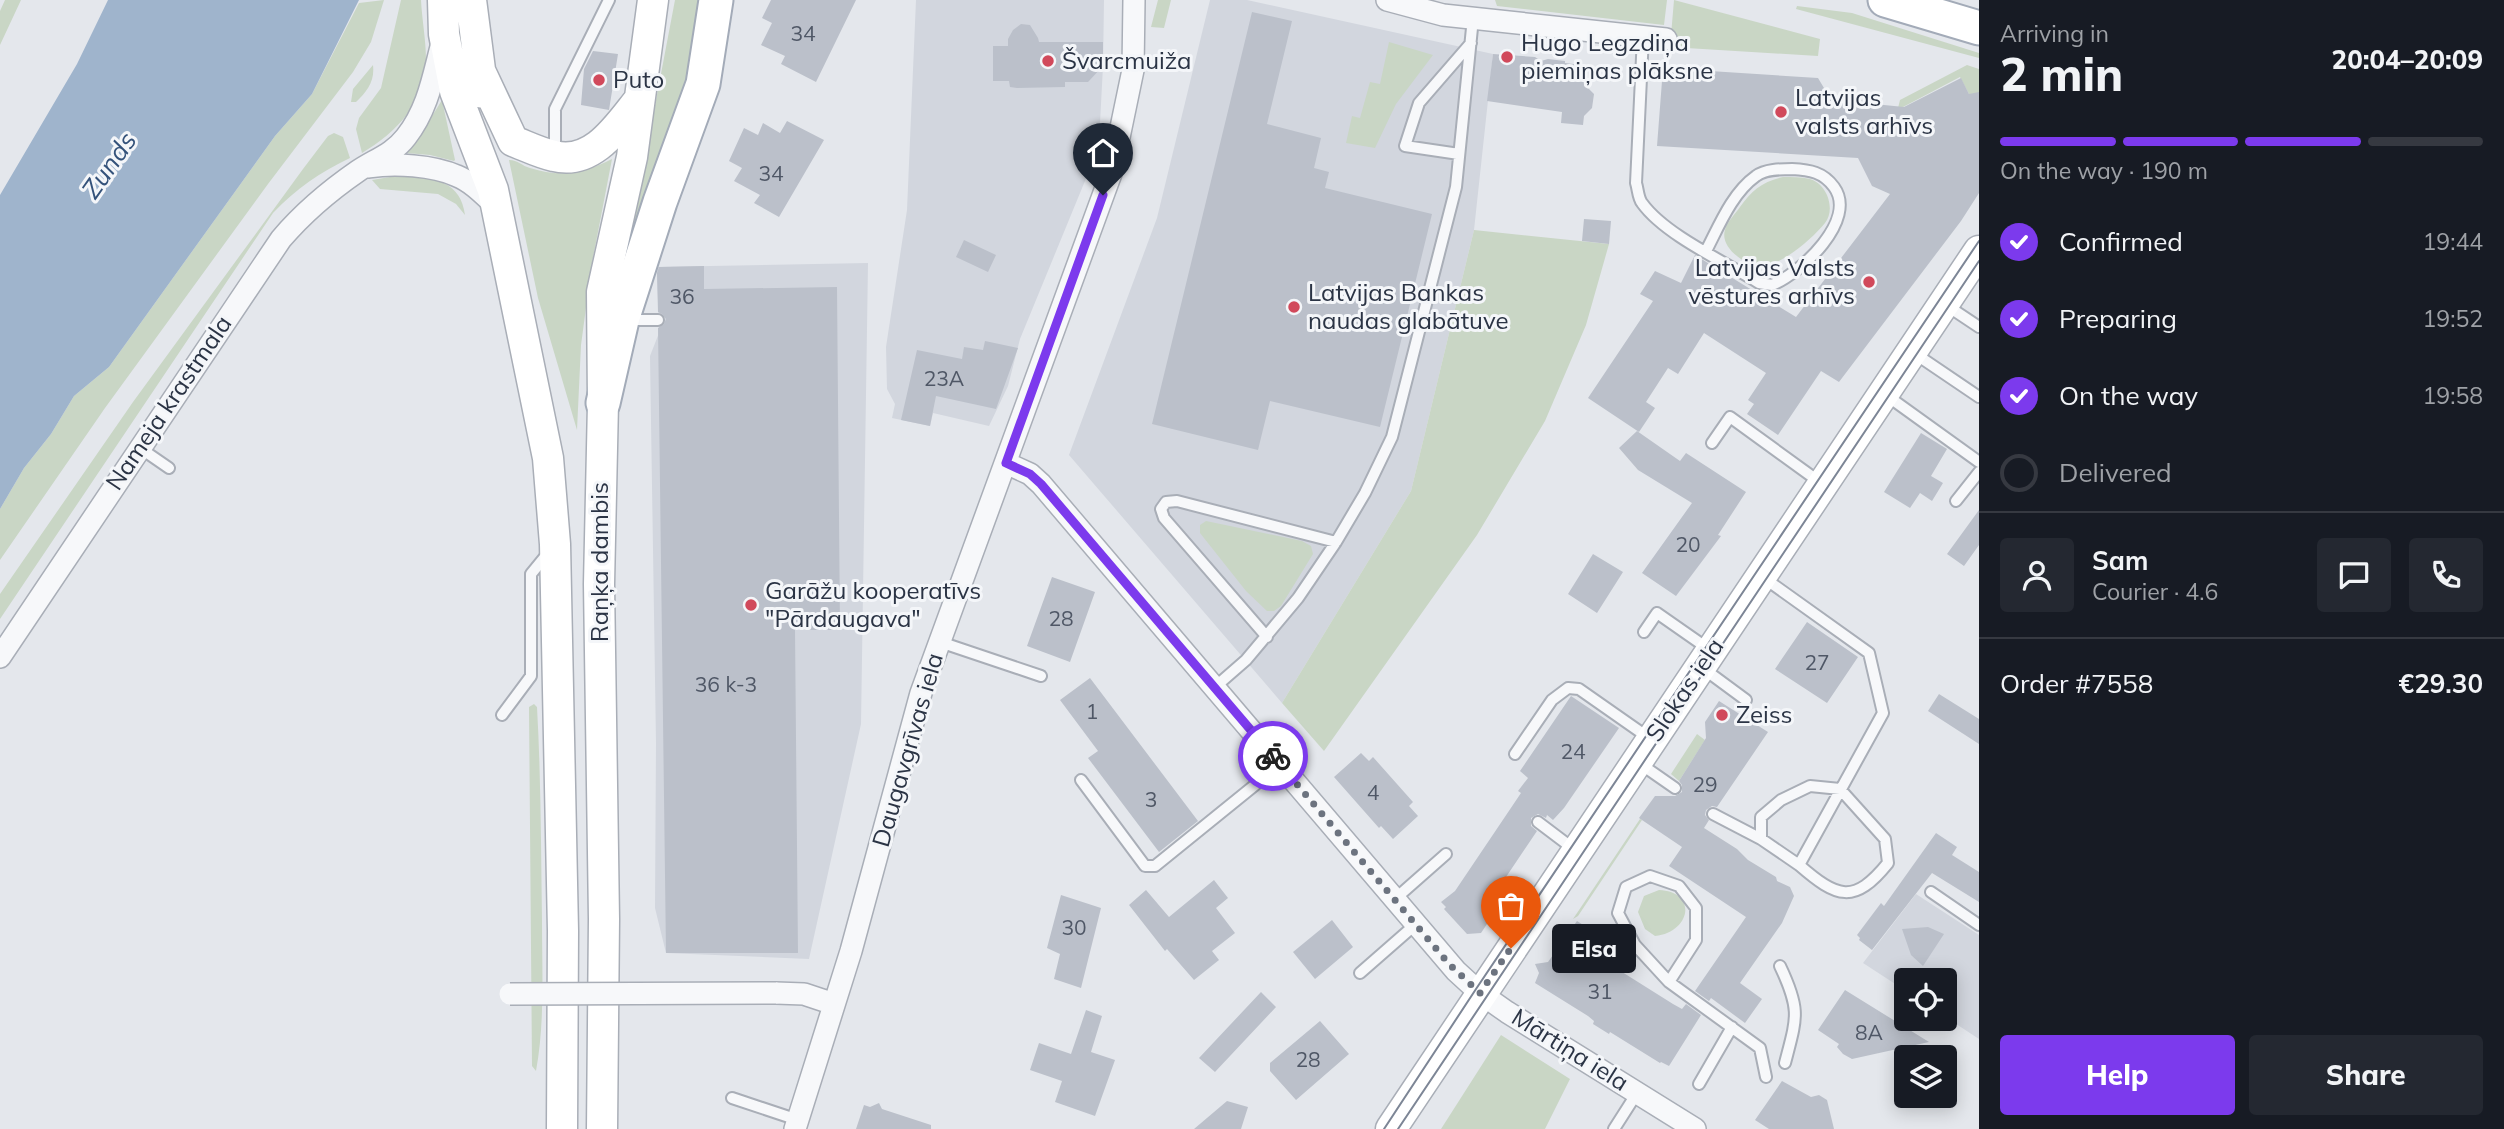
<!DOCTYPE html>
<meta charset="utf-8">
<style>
body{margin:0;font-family:Mulish,sans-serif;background:#242831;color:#f1f3f6;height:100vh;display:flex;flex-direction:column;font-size:26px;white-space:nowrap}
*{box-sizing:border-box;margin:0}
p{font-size:23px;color:#9ea1a6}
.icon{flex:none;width:38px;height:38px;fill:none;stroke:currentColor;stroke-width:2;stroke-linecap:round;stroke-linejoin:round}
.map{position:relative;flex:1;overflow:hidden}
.drawer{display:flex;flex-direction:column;background:#171b24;width:525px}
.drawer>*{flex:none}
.tools{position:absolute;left:1894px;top:968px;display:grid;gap:14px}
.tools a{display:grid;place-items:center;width:63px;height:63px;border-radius:7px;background:#171b24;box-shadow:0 4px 18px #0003;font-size:35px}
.pin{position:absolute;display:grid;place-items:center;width:60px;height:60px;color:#fff;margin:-72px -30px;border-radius:50% 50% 50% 0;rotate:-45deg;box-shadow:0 0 7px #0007}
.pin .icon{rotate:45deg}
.courier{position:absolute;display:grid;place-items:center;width:70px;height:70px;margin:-35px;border:5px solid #7c3aed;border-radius:50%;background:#fff;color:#222;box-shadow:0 2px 9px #0007}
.bubble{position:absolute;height:49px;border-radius:7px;background:#171b24;box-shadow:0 4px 18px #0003;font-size:23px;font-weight:800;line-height:49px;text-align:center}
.headline em{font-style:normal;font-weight:800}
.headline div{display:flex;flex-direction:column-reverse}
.headline{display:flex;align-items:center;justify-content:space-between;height:119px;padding:0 21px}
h1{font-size:46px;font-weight:800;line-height:52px}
.bar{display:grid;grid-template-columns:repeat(4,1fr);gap:10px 7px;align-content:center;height:84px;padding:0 21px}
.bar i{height:9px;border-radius:5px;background:#363941}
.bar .current{background:#7c3aed}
.bar p{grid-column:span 4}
.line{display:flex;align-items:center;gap:18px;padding:0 21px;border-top:2px solid #363941}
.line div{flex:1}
.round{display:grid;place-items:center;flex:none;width:74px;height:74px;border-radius:7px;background:#242831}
ol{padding:0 21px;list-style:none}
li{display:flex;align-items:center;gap:21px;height:77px}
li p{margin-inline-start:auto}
li .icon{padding:7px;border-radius:50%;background:#7c3aed;color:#fff;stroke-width:4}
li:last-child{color:#9ea1a6}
li i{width:38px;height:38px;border:4px solid #363941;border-radius:50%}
.cta{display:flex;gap:14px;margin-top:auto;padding:14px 21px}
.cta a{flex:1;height:80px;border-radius:7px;background:#7c3aed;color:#fff;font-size:28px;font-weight:800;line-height:80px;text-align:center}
.cta a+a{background:#242831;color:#f1f3f6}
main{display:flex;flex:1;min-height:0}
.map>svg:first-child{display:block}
.built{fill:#d2d6de}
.green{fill:#c9d6c5}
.water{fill:#9fb4cc}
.building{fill:#bbc0ca}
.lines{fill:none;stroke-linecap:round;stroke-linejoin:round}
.lane-casing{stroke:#a9aeb7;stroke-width:14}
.street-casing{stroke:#a9aeb7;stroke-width:24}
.secondary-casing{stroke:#a9aeb7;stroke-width:33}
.primary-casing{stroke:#a3abb8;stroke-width:37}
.lane{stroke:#f7f8fa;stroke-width:10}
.street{stroke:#f7f8fa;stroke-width:21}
.secondary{stroke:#fff;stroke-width:30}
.primary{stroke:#fff;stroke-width:33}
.tram{stroke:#7d8696;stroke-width:2}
.street-bridge-casing{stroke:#a9aeb7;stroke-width:24;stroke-linecap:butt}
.street-bridge{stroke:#f7f8fa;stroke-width:21}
.done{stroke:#6c737f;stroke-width:7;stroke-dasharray:0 12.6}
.route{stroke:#7c3aed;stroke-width:9}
.poi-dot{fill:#d1495b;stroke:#f4f6f9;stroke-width:2.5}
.labels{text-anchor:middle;stroke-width:6;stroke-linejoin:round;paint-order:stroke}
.number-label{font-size:21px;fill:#4f5766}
.poi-label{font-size:24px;fill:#2b3445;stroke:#f4f6f9;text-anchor:start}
.street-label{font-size:24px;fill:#2b3445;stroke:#f4f6f9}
.water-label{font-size:26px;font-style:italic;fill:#34527a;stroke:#f4f6f9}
</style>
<main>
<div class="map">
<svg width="1979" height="1129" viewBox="0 0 1979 1129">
<rect width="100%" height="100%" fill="#e4e7ec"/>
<path class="built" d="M 916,0 L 1104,0 L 1103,66 L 1100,123 L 1094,159 L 1020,339 L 1008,386 L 989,426 L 933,413 L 930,426 L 892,418 L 895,404 L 887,389 L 886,347 L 907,210 Z
M 1210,0 L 1247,0 L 1493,54 L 1474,230 L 1411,491 L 1282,703 L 1069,455 L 1157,218 Z
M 868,263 L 861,724 L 809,959 L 666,953 L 655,908 L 656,743 L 650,356 L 659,333 L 657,267 Z
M 1916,894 L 1979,935 L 1979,1039 L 1944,1016 L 1944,980 L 1906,980 L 1906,991 L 1863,963 Z"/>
<path class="green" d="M 5,0 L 21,0 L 0,45 L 0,11 Z
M 384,0 L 371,42 L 353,72 L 268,184 L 105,408 L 0,560 L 0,509 L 24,468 L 51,434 L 74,396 L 109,367 L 275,136 L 312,94 L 359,3 Z
M 401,0 L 421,0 C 422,20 426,40 426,60 C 426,102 396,133 362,153 L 356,129 L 359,118 L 381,88 Z
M 675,0 L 702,0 L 690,66 L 665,150 L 626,258 Z
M 1158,0 L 1171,0 L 1164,28 L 1151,27 Z
M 1495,0 L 1667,0 L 1664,25 L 1497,6 Z
M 1674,0 L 1820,39 L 1818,56 L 1670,47 Z
M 1797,6 L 1852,13 L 1979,53 L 1979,58 L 1796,9 Z
M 1389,42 L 1433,55 L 1396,104 L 1375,148 L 1346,143 L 1352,116 L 1360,118 L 1370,82 L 1380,84 Z
M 373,65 C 375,81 367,92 356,102 L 351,102 L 353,89 Z
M 1967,65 L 1979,69 L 1979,95 L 1969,94 L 1960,77 L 1903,107 L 1898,108 L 1900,100 Z
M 442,100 L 455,160 L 454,161 L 430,155 L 406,153 L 405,150 L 429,121 Z
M 334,133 L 343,137 L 350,158 C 320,172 296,189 273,213 L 0,619 L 0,594 L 133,402 L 303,169 L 328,136 Z
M 612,159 L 592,263 L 581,345 L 577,430 L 538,298 L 509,160 C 518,160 522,166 530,168 C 561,178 584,173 612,159 Z
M 408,174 C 435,178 461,182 465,215 L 456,204 L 438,194 L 380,189 L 372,180 Z
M 1783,177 C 1792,177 1801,177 1810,179 C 1827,184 1836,209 1825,223 C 1813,238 1783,264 1764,266 C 1748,268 1719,248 1725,230 C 1727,222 1735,214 1740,207 C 1751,191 1763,181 1783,177 Z
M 1474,230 L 1609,244 L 1586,325 L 1545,421 L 1477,535 L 1324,751 L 1282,703 L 1411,491 Z
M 1206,521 L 1302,541 L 1311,546 L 1313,554 L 1281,606 L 1274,611 L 1267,611 L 1246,591 L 1200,533 L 1200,525 Z
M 534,704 L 537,707 C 541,778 541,850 542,921 C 542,970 545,1022 536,1071 L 532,1066 L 529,707 Z
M 1697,734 L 1705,740 L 1679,781 L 1671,774 Z
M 1640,819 L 1642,820 L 1578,916 L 1573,919 Z
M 1659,890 C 1699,892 1690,933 1655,936 L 1645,929 L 1638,912 L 1644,896 Z
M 1501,1035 L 1570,1079 L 1545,1129 L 1441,1129 Z"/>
<path class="water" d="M 108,0 L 359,0 L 312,94 L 275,136 L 109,367 L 74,396 L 51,434 L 24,468 L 0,509 L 0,195 L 77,64 Z"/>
<path class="building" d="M 771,0 L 856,0 L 816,82 L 781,64 L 785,56 L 761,45 L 772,23 L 762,18 Z
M 1252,12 L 1292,21 L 1267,124 L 1321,138 L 1314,168 L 1329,172 L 1325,188 L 1432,214 L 1380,427 L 1270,401 L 1258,450 L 1152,424 Z
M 1021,24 L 1030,25 L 1038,38 L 1039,42 L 1103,42 L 1103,66 L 1088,82 L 1065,82 L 1065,87 L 1017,88 L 1010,87 L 1009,81 L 993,81 L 993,46 L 1008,46 L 1008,39 L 1013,30 Z
M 593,51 L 618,54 L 609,110 L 581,105 L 584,69 Z
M 1493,54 L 1535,57 L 1541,61 L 1548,59 L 1565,61 L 1565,63 L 1590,66 L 1587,87 L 1594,94 L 1592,108 L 1584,116 L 1583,125 L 1561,123 L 1562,112 L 1487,101 Z
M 1663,68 L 1818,78 L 1830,98 L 1862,100 L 1864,103 L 1904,107 L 1961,78 L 1969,94 L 1979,92 L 1979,193 L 1961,221 L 1839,382 L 1821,371 L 1778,435 L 1747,414 L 1754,404 L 1748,400 L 1766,373 L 1704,333 L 1678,374 L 1668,368 L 1646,402 L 1655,408 L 1639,432 L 1588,398 L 1653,301 L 1640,294 L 1655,271 L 1681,283 L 1695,255 L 1796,317 L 1890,194 L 1872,186 L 1858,158 L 1657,146 Z
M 787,121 L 824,140 L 779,217 L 754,203 L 760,195 L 734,181 L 742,168 L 729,161 L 744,128 L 758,135 L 763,123 L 780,133 Z
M 1584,219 L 1611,221 L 1609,244 L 1582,241 Z
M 964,240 L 996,255 L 988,272 L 956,257 Z
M 704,266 L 704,289 L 837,287 L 840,630 L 795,630 L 798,953 L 666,953 L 658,328 L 664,324 L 666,319 L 662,314 L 658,312 L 657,273 L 659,267 Z
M 985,341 L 1018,348 L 996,409 L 936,396 L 930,426 L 901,420 L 917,350 L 962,359 L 964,347 L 983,350 Z
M 1637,431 L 1680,461 L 1686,453 L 1746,492 L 1718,535 L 1721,536 L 1676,596 L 1642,573 L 1692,503 L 1638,470 L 1619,448 Z
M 1921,433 L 1947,449 L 1931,476 L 1943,483 L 1932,501 L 1920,493 L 1910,508 L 1884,492 Z
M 1979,510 L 1979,545 L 1964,566 L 1947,554 Z
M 1593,554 L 1623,572 L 1597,613 L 1568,594 Z
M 1052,577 L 1095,592 L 1070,662 L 1027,646 Z
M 1807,622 L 1858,657 L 1827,703 L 1775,669 Z
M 1090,678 L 1198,821 L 1159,852 L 1088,758 L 1098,751 L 1060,700 Z
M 1939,694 L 1979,719 L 1979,744 L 1928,711 Z
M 1571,696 L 1619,728 L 1564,808 L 1553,820 L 1547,815 L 1546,818 L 1538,814 L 1531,818 L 1531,826 L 1537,831 L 1504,880 L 1511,885 L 1508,890 L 1509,891 L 1481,933 L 1467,934 L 1444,909 L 1446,907 L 1441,902 L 1455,891 L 1521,793 L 1518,791 L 1528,778 L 1520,771 Z
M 1719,701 L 1768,732 L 1717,807 L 1712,806 L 1706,810 L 1705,815 L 1709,820 L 1704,828 L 1737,849 L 1748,860 L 1776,877 L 1777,881 L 1790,887 L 1794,896 L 1782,923 L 1740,983 L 1762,999 L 1745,1023 L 1711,998 L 1709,1001 L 1695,991 L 1746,917 L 1669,866 L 1682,847 L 1639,818 L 1655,796 L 1675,796 L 1682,792 L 1682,785 L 1679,781 L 1706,738 L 1705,722 Z
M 1361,753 L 1369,761 L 1373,757 L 1413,802 L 1409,806 L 1418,816 L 1393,839 L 1381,826 L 1379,828 L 1334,777 Z
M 1936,833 L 1957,847 L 1952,855 L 1979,872 L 1979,902 L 1932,873 L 1872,950 L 1859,940 L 1860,938 L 1857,935 L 1881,903 L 1884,906 Z
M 1214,880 L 1228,898 L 1216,908 L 1235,933 L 1212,951 L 1219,960 L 1194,980 L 1167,949 L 1165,951 L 1129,905 L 1146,890 L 1169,917 Z
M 1061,895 L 1101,908 L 1081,988 L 1054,979 L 1060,954 L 1047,948 Z
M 1332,920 L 1353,947 L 1315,979 L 1293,952 Z
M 1577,921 L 1613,944 L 1603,960 L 1673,1004 L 1682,1009 L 1686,1004 L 1701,1015 L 1669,1066 L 1661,1062 L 1660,1063 L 1610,1032 L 1609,1034 L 1593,1024 L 1594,1021 L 1588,1016 L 1535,983 L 1539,973 L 1535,964 L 1548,962 Z
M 1928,927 L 1944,934 L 1923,966 L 1911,955 L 1902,929 Z
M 1845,990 L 1929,1042 L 1852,1059 L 1843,1054 L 1837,1047 L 1839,1044 L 1818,1030 Z
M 1261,992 L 1276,1007 L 1215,1072 L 1199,1058 Z
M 1086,1010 L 1102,1016 L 1091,1052 L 1115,1060 L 1095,1116 L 1055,1102 L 1062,1081 L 1030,1070 L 1039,1043 L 1071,1054 Z
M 1320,1021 L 1349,1054 L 1296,1100 L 1270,1071 L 1270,1063 Z
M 1782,1081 L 1811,1097 L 1819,1095 L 1827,1100 L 1834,1129 L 1769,1129 L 1755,1120 Z
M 1227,1101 L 1248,1107 L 1241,1129 L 1194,1129 Z
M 879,1103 L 882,1109 L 931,1125 L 931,1129 L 856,1129 L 864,1105 L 870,1107 Z"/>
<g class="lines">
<g class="lane-casing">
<path id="lane" d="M 1643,36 L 1636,183 C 1638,189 1638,198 1642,203 C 1665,235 1725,262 1759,283 L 1772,285 C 1801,273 1858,220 1834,187 C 1823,172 1810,170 1792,169 C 1781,169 1765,169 1756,176 C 1732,193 1719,226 1706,251
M 555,154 L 555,109 L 609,0
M 1459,154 L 1405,146 L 1419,103 L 1471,43
M 1946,305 L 1979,327
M 626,320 L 658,320
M 1914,353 L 1979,397
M 1886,395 L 1979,462
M 1712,443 L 1730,417 L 1821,483
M 140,448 L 169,468
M 1956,501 L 1979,472
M 1764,578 L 1869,653 L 1883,713 L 1799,865 C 1837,898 1854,905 1888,863 L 1885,839 L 1840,789 L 1810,786 L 1781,800 L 1761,817 L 1761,839 L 1799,865
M 1644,632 L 1657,613 L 1710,650
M 1267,637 L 1164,518 L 1161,509 L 1166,502 L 1177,501 L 1336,542
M 940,642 L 1041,676
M 1704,669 L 1746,700
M 1215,687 L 1246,660 L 1298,598 L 1336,542 L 1365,493 L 1392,437 L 1456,187 L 1473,18
M 502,715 L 531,676 L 531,574 L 549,552
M 1515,754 L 1552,700 L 1568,688 L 1579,689 L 1649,738
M 1639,763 L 1675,788
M 1081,780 L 1145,866 L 1155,866 L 1255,785 L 1277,761
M 1713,814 L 1761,839
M 1538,822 L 1575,850
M 1931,892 L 1979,925
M 1395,899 L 1446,854
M 1780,966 C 1801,1010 1797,1017 1785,1063
M 1360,973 L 1416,924
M 1669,982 L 1696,940 L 1696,908 L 1679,886 L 1650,876 L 1626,887 L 1618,913 L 1635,945 L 1669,982 L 1760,1048 L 1766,1077
M 1699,1084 L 1732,1027
M 732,1098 L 798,1120
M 1614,1129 L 1637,1093"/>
</g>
<g class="street-casing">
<path id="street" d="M 1387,0 L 1443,15 L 1666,39
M 369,167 C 394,163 433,165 457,176 C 472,182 484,195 496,206
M 1006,463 L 1030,474 L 1041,484 L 1456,971 L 1480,993 L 1507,1012 L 1695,1129
M 0,657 L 281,239 C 304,212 329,191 358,171 C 374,160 393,154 406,137 C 428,109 433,77 442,43
M 776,993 L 804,994 L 834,1004
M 795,1129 L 851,951 L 921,693 L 1112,171 L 1133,70 L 1134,0"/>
</g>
<g class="secondary-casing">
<path id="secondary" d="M 443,0 L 444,34 L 455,91 L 493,190 L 548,458 L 555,544 L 563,931 L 562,1129
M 471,0 L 483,93
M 481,73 L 513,141 C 526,146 540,153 554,156 C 593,166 618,126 639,100
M 602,1129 L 604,919 L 599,584 L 603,403 L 602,292 L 632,157 L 653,0
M 1391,1129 L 1979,251"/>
</g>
<g class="primary-casing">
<path id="primary" d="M 1885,0 L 1979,28
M 603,403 L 622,320 L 660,202 L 703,84 L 716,0"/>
</g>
<use href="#lane" class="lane"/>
<use href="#street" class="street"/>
<use href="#secondary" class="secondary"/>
<use href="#primary" class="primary"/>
<path class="tram" d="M 1384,1129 L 1476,989 L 1979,241
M 1398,1129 L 1979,261"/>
<g class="street-bridge-casing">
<path id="street-bridge" d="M 510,994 L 776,993"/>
</g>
<use href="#street-bridge" class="street-bridge"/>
</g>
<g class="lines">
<path class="done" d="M 1273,756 L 1450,965 L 1480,993 L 1511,948"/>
<path class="route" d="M 1103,195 L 1006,463 L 1030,474 L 1041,484 L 1273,756"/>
</g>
<g class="poi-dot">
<circle cx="1507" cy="57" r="7"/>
<circle cx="1048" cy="61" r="7"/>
<circle cx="599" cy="80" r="7"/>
<circle cx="1781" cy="112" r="7"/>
<circle cx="1869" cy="282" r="7"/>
<circle cx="1294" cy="307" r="7"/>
<circle cx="751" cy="605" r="7"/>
<circle cx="1722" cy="715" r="7"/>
</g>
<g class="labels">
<g class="number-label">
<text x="803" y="41">34</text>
<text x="771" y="181">34</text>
<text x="682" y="304">36</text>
<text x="944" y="386">23A</text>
<text x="1688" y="552">20</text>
<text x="1061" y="626">28</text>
<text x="1817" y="670">27</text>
<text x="726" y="692">36 k-3</text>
<text x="1092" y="719">1</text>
<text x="1573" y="759">24</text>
<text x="1705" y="792">29</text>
<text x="1373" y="800">4</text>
<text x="1151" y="807">3</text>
<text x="1074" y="935">30</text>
<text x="1600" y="999">31</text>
<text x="1869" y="1040">8A</text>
<text x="1308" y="1067">28</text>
</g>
<g class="poi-label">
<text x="1521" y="51">Hugo Legzdiņa<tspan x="1521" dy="28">piemiņas plāksne</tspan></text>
<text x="1062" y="69">Švarcmuiža</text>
<text x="613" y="88">Puto</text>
<text x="1795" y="106">Latvijas<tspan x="1795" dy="28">valsts arhīvs</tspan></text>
<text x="1855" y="276" text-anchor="end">Latvijas Valsts<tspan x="1855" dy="28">vēstures arhīvs</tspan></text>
<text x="1308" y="301">Latvijas Bankas<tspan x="1308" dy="28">naudas glabātuve</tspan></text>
<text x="765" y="599">Garāžu kooperatīvs<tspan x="765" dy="28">"Pārdaugava"</tspan></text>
<text x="1736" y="723">Zeiss</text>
</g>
<g class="street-label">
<text transform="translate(169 403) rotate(-56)" y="8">Nameja krastmala</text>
<text transform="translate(600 562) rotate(-90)" y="8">Raņķa dambis</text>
<text transform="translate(1685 690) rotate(-56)" y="8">Slokas iela</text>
<text transform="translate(908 750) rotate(-74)" y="8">Daugavgrīvas iela</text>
<text transform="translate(1570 1050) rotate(32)" y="8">Mārtiņa iela</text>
</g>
<g class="water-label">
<text transform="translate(109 165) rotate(-55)" y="9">Zunds</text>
</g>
</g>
</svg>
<div class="tools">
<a><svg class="icon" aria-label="locate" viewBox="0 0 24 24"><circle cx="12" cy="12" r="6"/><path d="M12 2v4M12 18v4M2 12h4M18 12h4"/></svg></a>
<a><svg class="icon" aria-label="layers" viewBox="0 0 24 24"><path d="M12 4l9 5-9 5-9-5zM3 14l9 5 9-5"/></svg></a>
</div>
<div class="pin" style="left:1511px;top:948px;background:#ea580c"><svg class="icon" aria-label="bag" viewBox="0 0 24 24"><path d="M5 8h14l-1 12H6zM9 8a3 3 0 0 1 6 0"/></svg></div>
<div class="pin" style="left:1103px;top:195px;background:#1f2937"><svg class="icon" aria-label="home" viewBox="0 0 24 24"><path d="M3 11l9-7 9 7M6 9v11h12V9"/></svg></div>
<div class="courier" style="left:1273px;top:756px"><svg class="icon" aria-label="bike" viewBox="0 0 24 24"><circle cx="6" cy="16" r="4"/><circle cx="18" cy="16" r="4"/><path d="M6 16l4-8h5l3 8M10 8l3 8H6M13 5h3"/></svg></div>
<div class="bubble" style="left:1552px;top:924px;width:84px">Elsa</div>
</div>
<section class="drawer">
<div class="headline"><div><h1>2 min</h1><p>Arriving in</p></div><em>20:04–20:09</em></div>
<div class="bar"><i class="current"></i><i class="current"></i><i class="current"></i><i></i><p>On the way · 190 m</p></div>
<ol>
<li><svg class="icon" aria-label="check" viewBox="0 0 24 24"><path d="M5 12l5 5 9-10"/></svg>Confirmed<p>19:44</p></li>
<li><svg class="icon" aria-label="check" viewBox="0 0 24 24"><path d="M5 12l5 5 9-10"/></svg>Preparing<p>19:52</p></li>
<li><svg class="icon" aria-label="check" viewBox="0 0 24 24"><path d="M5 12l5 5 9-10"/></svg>On the way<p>19:58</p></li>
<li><i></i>Delivered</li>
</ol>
<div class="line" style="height:126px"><a class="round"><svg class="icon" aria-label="person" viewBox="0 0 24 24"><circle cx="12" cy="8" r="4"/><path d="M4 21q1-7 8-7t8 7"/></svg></a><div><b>Sam</b><p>Courier · 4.6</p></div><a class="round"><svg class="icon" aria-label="chat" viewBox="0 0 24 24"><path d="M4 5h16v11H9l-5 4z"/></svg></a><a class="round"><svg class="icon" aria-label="phone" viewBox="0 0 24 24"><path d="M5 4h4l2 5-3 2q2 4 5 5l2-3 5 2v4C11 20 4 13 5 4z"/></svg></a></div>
<div class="line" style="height:91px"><div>Order #7558</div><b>€29.30</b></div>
<div class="cta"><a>Help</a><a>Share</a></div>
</section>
</main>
